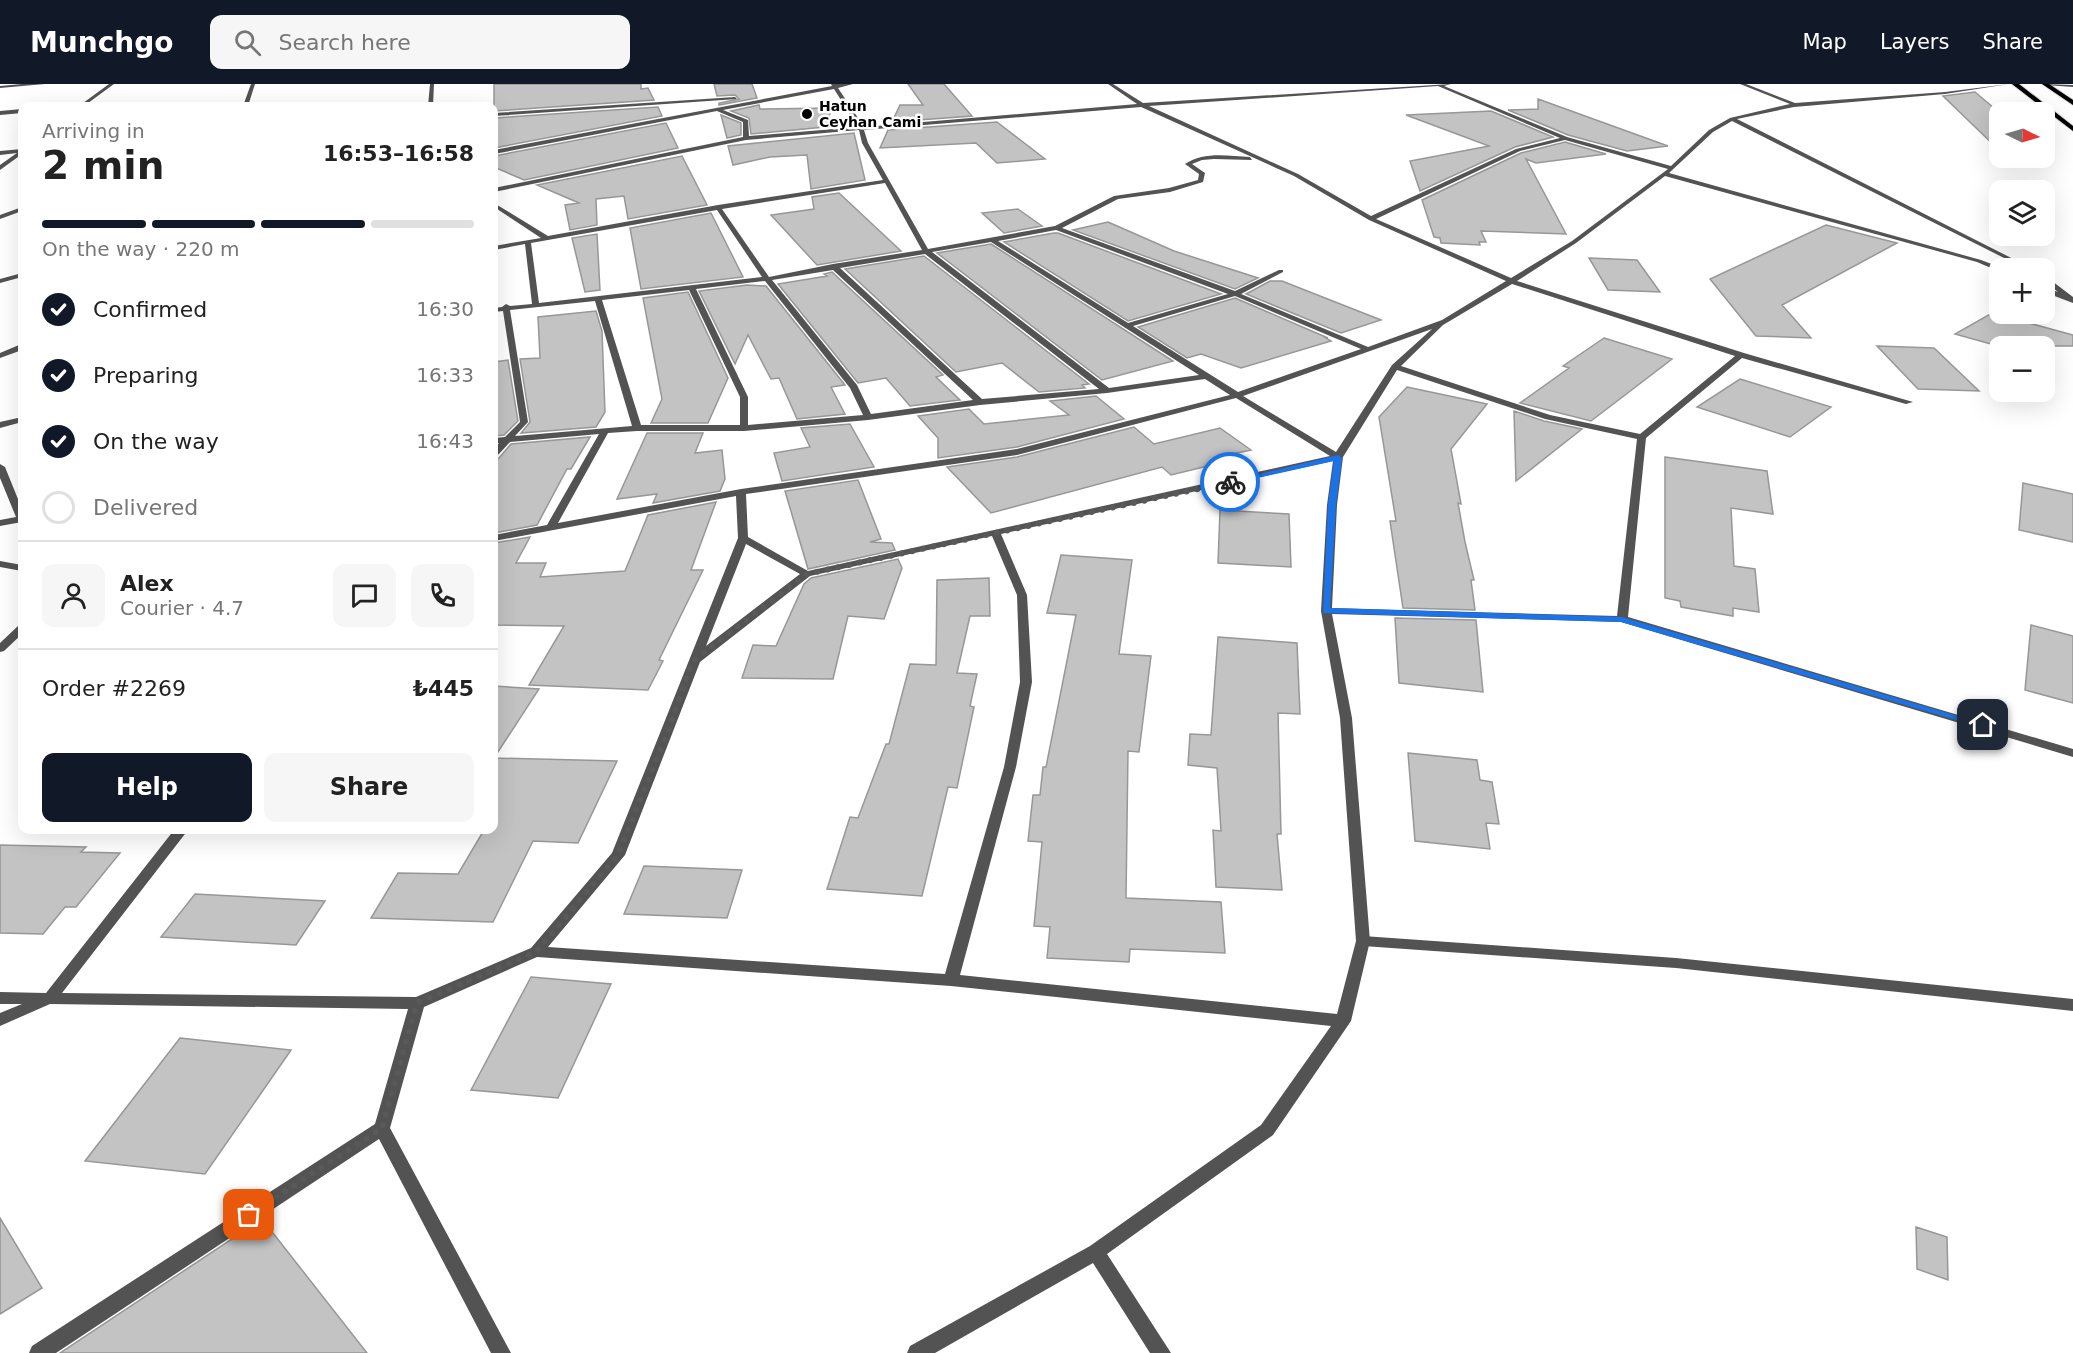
<!DOCTYPE html>
<meta charset="utf-8">
<style>
body{margin:0;font-family:"DejaVu Sans",sans-serif;background:#f6f6f6;color:#222;height:100vh;display:flex;flex-direction:column;font-size:22px;white-space:nowrap}
*{box-sizing:border-box;margin:0}
p{font-size:20px;color:#767676}
.icon{flex:none;width:33px;height:33px;fill:none;stroke:currentColor;stroke-width:2;stroke-linecap:round;stroke-linejoin:round}
.map{position:relative;flex:1;overflow:hidden}
.details{position:absolute;left:18px;top:18px;width:480px;height:732px;display:flex;flex-direction:column;background:#fff;border-radius:12px;box-shadow:0 6px 24px #0002}
.details>*{flex:none}
.needle{width:39px;rotate:95deg}
.controls{position:absolute;left:1989px;top:18px;display:grid;gap:12px}
.controls a{display:grid;place-items:center;width:66px;height:66px;border-radius:12px;background:#fff;box-shadow:0 6px 24px #0002;font-size:30px}
.pin{position:absolute;display:grid;place-items:center;width:51px;height:51px;color:#fff;margin:-26px;border-radius:12px;box-shadow:0 3px 9px #0006}
.courier{position:absolute;display:grid;place-items:center;width:60px;height:60px;margin:-30px;border:4px solid #1a73e8;border-radius:50%;background:#fff;color:#222;box-shadow:0 2px 8px #0007}
.summary em{font-style:normal;font-weight:800}
.summary div{display:flex;flex-direction:column-reverse}
.summary{display:flex;align-items:center;justify-content:space-between;height:102px;padding:0 24px}
h1{font-size:39px;font-weight:800;line-height:45px}
.bar{display:grid;grid-template-columns:repeat(4,1fr);gap:9px 6px;align-content:center;height:72px;padding:0 24px}
.bar i{height:8px;border-radius:4px;background:#e0e0e0}
.bar .selected{background:#111827}
.bar p{grid-column:span 4}
.line{display:flex;align-items:center;gap:15px;padding:0 24px;border-top:2px solid #e0e0e0}
.line div{flex:1}
.round{display:grid;place-items:center;flex:none;width:63px;height:63px;border-radius:12px;background:#f6f6f6}
ol{padding:0 24px;list-style:none}
li{display:flex;align-items:center;gap:18px;height:66px}
li p{margin-inline-start:auto}
li .icon{padding:6px;border-radius:50%;background:#111827;color:#fff;stroke-width:4}
li:last-child{color:#767676}
li i{width:33px;height:33px;border:3px solid #e0e0e0;border-radius:50%}
.button{display:flex;gap:12px;margin-top:auto;padding:12px 24px}
.button a{flex:1;height:69px;border-radius:12px;background:#111827;color:#fff;font-size:24px;font-weight:800;line-height:69px;text-align:center}
.button a+a{background:#f6f6f6;color:#222}
header{display:flex;align-items:center;gap:36px;box-sizing:border-box;height:84px;padding:0 30px;background:#111827;color:#fff}
header strong{font-size:28px}
nav{display:flex;gap:33px;margin-inline-start:auto;font-size:21px}
.search{width:420px;height:54px;background:#f6f6f6;display:flex;align-items:center;gap:15px;box-sizing:border-box;padding:0 21px;border-radius:12px;color:#767676;font-size:22px}
.map>svg:first-child{display:block}
.building{fill:#c3c3c3;stroke:#979797;stroke-width:1.5}
.lines{fill:none;stroke-linecap:round;stroke-linejoin:round}
.primary-casing{stroke:#dbdbdb;stroke-width:2}
.lane{fill:#535353;fill-rule:evenodd}
.street{fill:#535353;fill-rule:evenodd}
.primary{fill:#000;fill-rule:evenodd}
.route{fill:#1a73e8}
.done{stroke:#595959;stroke-width:6;stroke-dasharray:0 10.8}
.poi-dot{fill:#000;stroke:#fff;stroke-width:2}
.labels{text-anchor:middle;stroke-width:5;stroke-linejoin:round;paint-order:stroke}
.far-poi-label{font-size:14px;font-weight:bold;fill:#000;stroke:#fff;text-anchor:start}
</style>
<header>
<strong>Munchgo</strong>
<div class="search"><svg class="icon" aria-label="search" viewBox="0 0 24 24"><circle cx="10" cy="10" r="6"/><path d="M15 15l6 6"/></svg>Search here</div>
<nav><a>Map</a><a>Layers</a><a>Share</a></nav>
</header>
<div class="map">
<svg width="2073" height="1269" viewBox="0 0 2073 1269">
<rect width="100%" height="100%" fill="#fff"/>
<path class="building" d="M 494,0 L 641,0 L 641,5 L 648,4 L 654,16 L 494,27 Z
M 714,0 L 752,0 L 757,14 L 719,21 L 719,19 L 739,15 L 735,11 L 717,12 Z
M 908,0 L 944,0 L 972,32 L 892,38 L 900,21 L 923,21 Z
M 1975,8 L 2000,29 L 2000,67 L 1943,12 Z
M 1538,15 L 1668,62 L 1627,67 L 1568,51 L 1508,26 L 1538,25 Z
M 759,21 L 760,25 L 832,24 L 825,43 L 751,50 L 749,34 L 731,27 Z
M 658,23 L 662,32 L 494,64 L 494,34 Z
M 1491,27 L 1553,53 L 1515,63 L 1420,107 L 1410,77 L 1489,62 L 1406,31 Z
M 721,31 L 741,39 L 741,51 L 727,54 Z
M 997,38 L 1045,75 L 997,79 L 976,59 L 880,64 L 888,46 Z
M 666,39 L 678,64 L 524,96 L 494,83 L 494,72 Z
M 854,49 L 865,96 L 811,105 L 807,71 L 770,73 L 733,81 L 728,62 Z
M 1565,58 L 1606,70 L 1536,79 L 1526,75 L 1566,150 L 1481,147 L 1486,158 L 1479,158 L 1480,161 L 1441,159 L 1440,154 L 1434,153 L 1422,116 L 1521,69 Z
M 682,72 L 707,121 L 628,135 L 624,112 L 596,115 L 597,141 L 570,146 L 565,121 L 579,119 L 537,101 Z
M 839,109 L 901,167 L 817,181 L 771,131 L 814,125 L 812,113 Z
M 1018,125 L 1042,142 L 1004,149 L 982,129 Z
M 711,129 L 743,193 L 641,205 L 630,144 Z
M 1108,138 L 1174,167 L 1258,194 L 1235,205 L 1073,146 Z
M 1826,141 L 1897,159 L 1782,221 L 1811,254 L 1756,252 L 1710,195 Z
M 1054,149 L 1058,149 L 1221,210 L 1128,237 L 1004,158 Z
M 597,150 L 600,206 L 585,208 L 572,154 Z
M 991,160 L 1173,277 L 1102,296 L 937,169 Z
M 924,172 L 1089,300 L 1082,301 L 1085,304 L 1039,308 L 1002,279 L 956,288 L 845,185 Z
M 1589,174 L 1637,176 L 1660,208 L 1608,206 Z
M 832,188 L 943,291 L 936,293 L 960,316 L 910,322 L 886,294 L 858,299 L 778,200 L 827,192 L 824,190 Z
M 1270,197 L 1282,197 L 1381,236 L 1341,249 L 1246,210 Z
M 747,201 L 766,202 L 845,301 L 831,303 L 845,330 L 797,335 L 779,294 L 771,295 L 748,251 L 735,280 L 699,207 Z
M 688,208 L 728,294 L 708,339 L 651,339 L 662,315 L 643,214 Z
M 1235,214 L 1328,254 L 1326,254 L 1331,257 L 1241,284 L 1201,270 L 1187,274 L 1138,243 Z
M 596,227 L 602,247 L 605,328 L 596,343 L 521,349 L 530,338 L 520,275 L 540,274 L 538,233 Z
M 1992,229 L 2073,251 L 2073,262 L 1998,262 L 1955,250 Z
M 1604,254 L 1672,275 L 1591,337 L 1520,319 L 1569,284 L 1563,282 Z
M 1877,262 L 1934,264 L 1979,307 L 1918,305 Z
M 508,276 L 518,337 L 504,351 L 494,352 L 494,278 Z
M 1740,295 L 1831,323 L 1790,353 L 1697,323 Z
M 1407,303 L 1487,320 L 1451,365 L 1461,420 L 1458,419 L 1465,458 L 1474,496 L 1471,496 L 1475,526 L 1403,524 L 1390,437 L 1396,437 L 1379,333 Z
M 1096,312 L 1124,335 L 1017,363 L 938,374 L 938,354 L 918,332 L 969,325 L 984,340 L 1069,331 L 1050,317 Z
M 1514,327 L 1544,337 L 1582,345 L 1516,397 Z
M 850,340 L 874,383 L 782,397 L 774,369 L 810,363 L 801,344 Z
M 1134,343 L 1154,360 L 1220,344 L 1251,366 L 1237,369 L 1241,372 L 1216,380 L 1171,391 L 1162,383 L 991,429 L 947,383 L 1017,373 Z
M 647,349 L 703,349 L 695,369 L 722,366 L 725,395 L 720,407 L 653,419 L 657,410 L 617,415 Z
M 590,353 L 571,385 L 567,385 L 537,441 L 494,449 L 494,375 L 499,374 L 511,360 Z
M 1665,373 L 1767,387 L 1773,430 L 1731,424 L 1734,482 L 1755,485 L 1759,528 L 1733,524 L 1733,532 L 1681,523 L 1680,517 L 1665,514 Z
M 858,396 L 881,455 L 870,458 L 892,459 L 895,466 L 808,485 L 785,407 Z
M 2023,399 L 2073,410 L 2073,458 L 2019,446 Z
M 716,418 L 691,486 L 703,486 L 659,576 L 663,577 L 648,606 L 529,601 L 564,542 L 494,541 L 494,459 L 530,453 L 516,479 L 546,479 L 540,493 L 625,487 L 648,431 Z
M 1220,426 L 1289,430 L 1291,483 L 1218,479 Z
M 1061,471 L 1132,476 L 1119,570 L 1151,572 L 1139,668 L 1128,667 L 1126,814 L 1221,818 L 1225,869 L 1130,865 L 1129,878 L 1047,874 L 1050,843 L 1034,842 L 1042,758 L 1028,757 L 1033,711 L 1040,711 L 1043,683 L 1046,683 L 1076,531 L 1047,529 Z
M 898,475 L 902,484 L 884,535 L 848,532 L 833,595 L 742,594 L 753,561 L 776,562 L 804,500 L 811,494 Z
M 989,494 L 990,532 L 970,532 L 957,589 L 977,590 L 970,622 L 974,623 L 957,704 L 948,703 L 922,812 L 827,805 L 850,733 L 858,734 L 886,660 L 889,660 L 910,580 L 936,581 L 937,496 Z
M 1395,534 L 1476,536 L 1483,608 L 1399,599 Z
M 2031,541 L 2073,552 L 2073,619 L 2025,606 Z
M 1218,553 L 1297,559 L 1300,630 L 1278,629 L 1281,750 L 1277,750 L 1282,806 L 1216,803 L 1213,746 L 1221,747 L 1217,684 L 1188,681 L 1190,650 L 1211,651 Z
M 494,602 L 539,605 L 494,674 L 617,677 L 578,759 L 533,757 L 493,838 L 371,834 L 398,789 L 458,790 L 484,746 L 494,746 Z
M 1408,669 L 1477,676 L 1480,696 L 1492,698 L 1499,740 L 1486,739 L 1490,765 L 1415,757 Z
M 0,761 L 86,763 L 81,768 L 120,769 L 76,823 L 65,823 L 43,850 L 0,849 Z
M 644,782 L 742,786 L 727,834 L 624,830 Z
M 195,810 L 325,817 L 296,861 L 161,853 Z
M 531,893 L 611,900 L 558,1014 L 471,1006 Z
M 180,954 L 291,966 L 205,1090 L 85,1077 Z
M 0,1134 L 42,1204 L 0,1230 Z
M 262,1135 L 367,1269 L 60,1269 Z
M 1916,1143 L 1947,1153 L 1948,1196 L 1917,1185 Z"/>
<g class="lines">
<g class="primary-casing">
<path id="primary" d="M 2012,0 L 2019,0 L 2073,42 L 2073,47 Z
M 2042,0 L 2049,0 L 2073,16 L 2073,21 Z"/>
</g>
<path class="lane" d="M 1363,852 L 1676,874 L 2073,915 L 2073,927 L 1676,884 L 1363,862 L 1358,861 L 1356,857 L 1358,853 Z"/>
<path class="street" d="M 22,0 L 45,0 L 0,4 L 0,2 Z
M 109,0 L 114,0 L 84,22 L 79,22 Z
M 251,0 L 255,0 L 248,22 L 243,22 Z
M 430,0 L 434,0 L 433,22 L 428,22 Z
M 831,0 L 853,0 L 838,4 L 864,43 L 1137,20 L 1108,0 L 1113,0 L 1143,19 L 1451,0 L 1444,2 L 1567,53 L 1671,82 L 1709,46 L 1730,34 L 1790,20 L 1740,0 L 1746,0 L 1795,19 L 1945,8 L 2009,0 L 1945,10 L 1794,23 L 1737,35 L 2031,184 L 2024,184 L 1732,37 L 1713,48 L 1669,89 L 1981,176 L 2002,184 L 2000,184 L 2000,188 L 1998,187 L 1977,178 L 1665,92 L 1576,159 L 1517,197 L 1744,269 L 1913,318 L 1906,320 L 1742,274 L 1646,354 L 1628,533 L 2073,665 L 2073,673 L 1621,538 L 1332,530 L 1352,634 L 1370,857 L 1351,937 L 1273,1051 L 1107,1170 L 1171,1269 L 1150,1269 L 1093,1179 L 935,1269 L 907,1269 L 910,1262 L 1090,1162 L 1261,1041 L 1331,942 L 951,902 L 537,873 L 424,923 L 390,1044 L 511,1269 L 491,1269 L 379,1055 L 56,1269 L 29,1269 L 32,1262 L 375,1040 L 408,925 L 50,920 L 0,942 L 0,929 L 22,920 L 0,920 L 0,908 L 46,909 L 174,746 L 188,746 L 62,909 L 416,913 L 531,864 L 612,769 L 738,454 L 736,412 L 494,457 L 494,451 L 547,441 L 599,350 L 510,358 L 497,372 L 494,373 L 494,365 L 499,359 L 494,360 L 494,354 L 505,353 L 520,338 L 503,227 L 494,228 L 494,224 L 502,223 L 506,220 L 510,222 L 532,220 L 525,160 L 494,166 L 494,162 L 541,154 L 494,123 L 494,119 L 548,152 L 718,121 L 883,96 L 862,59 L 859,46 L 746,56 L 494,108 L 494,104 L 743,53 L 743,38 L 717,27 L 494,70 L 494,66 L 832,2 ZM 1438,2 L 1560,54 L 1516,65 L 1371,132 L 1298,90 L 1149,22 ZM 834,5 L 858,43 L 749,52 L 748,36 L 723,26 ZM 1141,23 L 1294,92 L 1369,136 L 1506,197 L 1442,236 L 1368,263 L 1241,210 L 1283,188 L 1283,186 L 1279,186 L 1235,207 L 1062,144 L 1118,115 L 1170,108 L 1203,98 L 1205,89 L 1192,80 L 1202,76 L 1214,75 L 1252,76 L 1250,73 C 1228,72 1204,67 1185,80 L 1199,90 L 1198,96 L 1169,104 L 1114,112 L 1055,142 L 928,165 L 868,59 L 864,46 ZM 1565,56 L 1668,85 L 1572,157 L 1511,194 L 1376,135 L 1520,67 ZM 885,99 L 922,166 L 833,180 L 769,193 L 722,125 ZM 717,126 L 762,193 L 539,219 L 531,159 ZM 1056,146 L 1228,210 L 1128,239 L 998,157 ZM 991,158 L 1199,291 L 1109,304 L 932,168 ZM 925,170 L 1099,305 L 982,315 L 840,184 ZM 833,186 L 973,316 L 871,330 L 857,301 L 772,196 ZM 765,197 L 850,304 L 863,331 L 748,341 L 748,313 L 696,205 ZM 1512,200 L 1735,272 L 1640,350 L 1550,331 L 1401,282 L 1443,241 ZM 689,206 L 740,313 L 740,341 L 641,341 L 602,216 ZM 1235,212 L 1361,265 L 1238,308 L 1133,242 ZM 595,217 L 632,342 L 515,352 L 528,338 L 510,226 ZM 1432,245 L 1392,281 L 1336,368 L 1243,312 ZM 1397,286 L 1545,335 L 1637,355 L 1617,532 L 1332,524 L 1337,421 L 1343,373 ZM 1205,295 L 1230,311 L 1017,365 L 741,405 L 558,439 L 608,349 L 637,347 L 744,347 L 868,336 L 980,321 L 1107,309 ZM 1236,314 L 1330,372 L 808,487 L 748,453 L 746,410 L 1017,371 ZM 1333,377 L 1327,421 L 1321,527 L 1340,634 L 1356,857 L 1337,930 L 960,891 L 1016,683 L 1032,598 L 1027,511 L 1001,450 ZM 992,452 L 1017,511 L 1020,598 L 1004,683 L 945,890 L 548,863 L 625,771 L 700,578 L 810,492 ZM 746,460 L 800,490 L 706,562 Z
M 2043,0 L 2073,1 L 2073,3 L 2045,1 Z
M 735,13 L 737,15 L 494,32 L 494,29 Z
M 22,25 L 22,29 L 0,31 L 0,27 Z
M 22,65 L 22,70 L 0,86 L 0,81 L 17,69 L 0,71 L 0,67 Z
M 22,123 L 22,127 L 0,135 L 0,131 Z
M 22,189 L 22,193 L 0,199 L 0,195 Z
M 2044,191 L 2073,213 L 2073,219 L 2044,208 L 2044,203 L 2058,208 L 2044,197 Z
M 19,261 L 22,261 L 22,266 L 0,274 L 0,269 Z
M 22,333 L 22,338 L 0,344 L 0,338 Z
M 0,380 L 5,383 L 22,425 L 22,438 L 0,442 L 0,436 L 16,433 L 0,394 Z
M 0,477 L 22,481 L 22,487 L 0,483 Z
M 22,541 L 22,550 L 4,567 L 0,568 L 0,559 L 18,542 Z"/>
<use href="#primary" class="primary"/>
</g>
<path class="route" d="M 1338,371 L 1342,374 L 1336,421 L 1330,524 L 1622,533 L 1988,641 L 1980,643 L 1621,538 L 1323,529 L 1328,421 L 1334,377 L 1230,400 L 1226,398 Z"/>
<g class="lines">
<path class="done" d="M 249,1131 L 382,1044 L 417,919 L 536,868 L 618,771 L 668,647 L 692,578 L 807,490 L 1230,398"/>
</g>
<circle class="poi-dot" cx="807" cy="30" r="6"/>
<g class="labels">
<g class="far-poi-label">
<text x="819" y="27">Hatun<tspan x="819" dy="16">Ceyhan Cami</tspan></text>
</g>
</g>
</svg>
<div class="controls">
<a><svg class="needle" viewBox="-14 -14 28 28"><path d="M0-13l5 13h-10z" fill="#e53935"/><path d="M0 13l5-13h-10z" fill="#767676"/></svg></a>
<a><svg class="icon" aria-label="layers" viewBox="0 0 24 24"><path d="M12 4l9 5-9 5-9-5zM3 14l9 5 9-5"/></svg></a>
<a>+</a>
<a>−</a>
</div>
<div class="pin" style="left:249px;top:1131px;background:#ea580c"><svg class="icon" aria-label="bag" viewBox="0 0 24 24"><path d="M5 8h14l-1 12H6zM9 8a3 3 0 0 1 6 0"/></svg></div>
<div class="pin" style="left:1983px;top:641px;background:#1f2937"><svg class="icon" aria-label="home" viewBox="0 0 24 24"><path d="M3 11l9-7 9 7M6 9v11h12V9"/></svg></div>
<div class="courier" style="left:1230px;top:398px"><svg class="icon" aria-label="bike" viewBox="0 0 24 24"><circle cx="6" cy="16" r="4"/><circle cx="18" cy="16" r="4"/><path d="M6 16l4-8h5l3 8M10 8l3 8H6M13 5h3"/></svg></div>
<section class="details">
<div class="summary"><div><h1>2 min</h1><p>Arriving in</p></div><em>16:53–16:58</em></div>
<div class="bar"><i class="selected"></i><i class="selected"></i><i class="selected"></i><i></i><p>On the way · 220 m</p></div>
<ol>
<li><svg class="icon" aria-label="check" viewBox="0 0 24 24"><path d="M5 12l5 5 9-10"/></svg>Confirmed<p>16:30</p></li>
<li><svg class="icon" aria-label="check" viewBox="0 0 24 24"><path d="M5 12l5 5 9-10"/></svg>Preparing<p>16:33</p></li>
<li><svg class="icon" aria-label="check" viewBox="0 0 24 24"><path d="M5 12l5 5 9-10"/></svg>On the way<p>16:43</p></li>
<li><i></i>Delivered</li>
</ol>
<div class="line" style="height:108px"><a class="round"><svg class="icon" aria-label="person" viewBox="0 0 24 24"><circle cx="12" cy="8" r="4"/><path d="M4 21q1-7 8-7t8 7"/></svg></a><div><b>Alex</b><p>Courier · 4.7</p></div><a class="round"><svg class="icon" aria-label="chat" viewBox="0 0 24 24"><path d="M4 5h16v11H9l-5 4z"/></svg></a><a class="round"><svg class="icon" aria-label="phone" viewBox="0 0 24 24"><path d="M5 4h4l2 5-3 2q2 4 5 5l2-3 5 2v4C11 20 4 13 5 4z"/></svg></a></div>
<div class="line" style="height:78px"><div>Order #2269</div><b>₺445</b></div>
<div class="button"><a>Help</a><a>Share</a></div>
</section>
</div>
